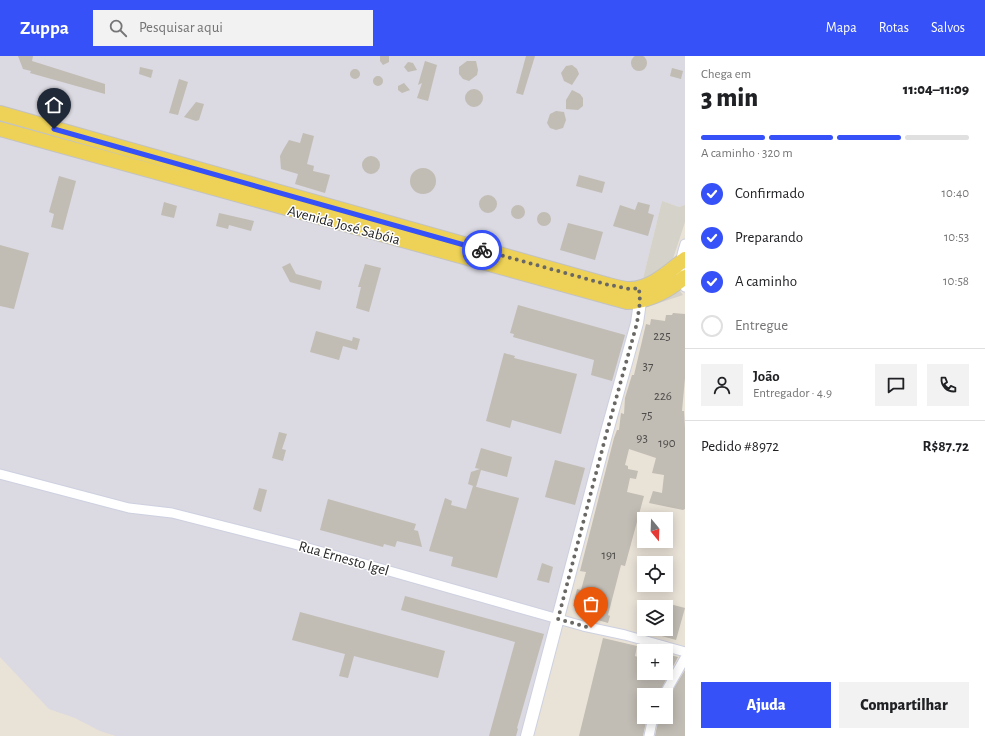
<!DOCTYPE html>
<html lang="pt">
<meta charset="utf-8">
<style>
body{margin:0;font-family:"Alegreya Sans",sans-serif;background:#f2f2f2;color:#202124;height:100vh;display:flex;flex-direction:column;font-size:15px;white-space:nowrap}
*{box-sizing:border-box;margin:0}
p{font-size:13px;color:#757577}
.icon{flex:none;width:22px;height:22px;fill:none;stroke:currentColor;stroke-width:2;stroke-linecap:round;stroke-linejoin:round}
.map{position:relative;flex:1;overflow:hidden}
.details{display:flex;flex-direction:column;background:#fff;width:300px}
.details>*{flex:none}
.needle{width:26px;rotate:161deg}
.tools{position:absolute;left:637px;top:456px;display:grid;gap:8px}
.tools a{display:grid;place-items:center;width:36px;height:36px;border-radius:0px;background:#fff;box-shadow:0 2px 10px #0003;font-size:20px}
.pin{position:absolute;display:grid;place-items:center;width:34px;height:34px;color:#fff;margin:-41px -17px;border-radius:50% 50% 50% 0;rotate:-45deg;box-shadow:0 0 4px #0007}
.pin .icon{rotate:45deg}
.courier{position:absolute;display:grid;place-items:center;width:40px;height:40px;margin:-20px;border:3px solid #3651f7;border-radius:50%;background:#fff;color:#222;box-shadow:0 1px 5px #0007}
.summary em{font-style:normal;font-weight:800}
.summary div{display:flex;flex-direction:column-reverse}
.summary{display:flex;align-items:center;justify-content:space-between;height:68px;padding:0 16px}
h1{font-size:26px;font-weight:800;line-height:30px}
.bar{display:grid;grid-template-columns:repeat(4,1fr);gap:6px 4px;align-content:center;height:48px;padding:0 16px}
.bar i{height:5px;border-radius:3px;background:#e0e0e0}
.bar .current{background:#3651f7}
.bar p{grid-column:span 4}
.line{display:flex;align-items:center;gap:10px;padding:0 16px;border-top:1px solid #e0e0e0}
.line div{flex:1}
.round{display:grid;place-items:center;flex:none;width:42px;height:42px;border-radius:0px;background:#f2f2f2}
ol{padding:0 16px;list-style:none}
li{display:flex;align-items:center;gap:12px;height:44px}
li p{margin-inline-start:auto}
li .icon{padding:4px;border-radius:50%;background:#3651f7;color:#fff;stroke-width:4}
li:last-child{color:#757577}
li i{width:22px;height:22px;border:2px solid #e0e0e0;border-radius:50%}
.button{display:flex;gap:8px;margin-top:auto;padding:8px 16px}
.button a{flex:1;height:46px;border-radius:0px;background:#3651f7;color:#fff;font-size:16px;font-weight:800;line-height:46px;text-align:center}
.button a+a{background:#f2f2f2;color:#202124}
header{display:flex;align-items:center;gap:24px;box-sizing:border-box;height:56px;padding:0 20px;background:#3651f7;color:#fff}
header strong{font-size:19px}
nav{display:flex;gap:22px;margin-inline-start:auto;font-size:14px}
.search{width:280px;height:36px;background:#f2f2f2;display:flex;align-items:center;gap:10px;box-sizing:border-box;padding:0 14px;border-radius:0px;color:#757577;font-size:15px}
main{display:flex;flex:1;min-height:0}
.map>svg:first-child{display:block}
.industrial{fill:#dbd9e1}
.plaza{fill:#d5d2ca}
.building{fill:#c1bcb4}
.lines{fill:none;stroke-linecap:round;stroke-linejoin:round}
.street-casing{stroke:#cdd0e0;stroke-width:11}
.secondary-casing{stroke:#cdd0e0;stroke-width:14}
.primary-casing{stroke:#c2c2c2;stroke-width:16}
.street{stroke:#fff;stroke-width:9}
.secondary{stroke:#fff;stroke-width:12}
.primary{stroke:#eed257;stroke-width:14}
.done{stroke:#6a6864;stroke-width:4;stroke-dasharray:0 7.2}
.route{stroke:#3651f7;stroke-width:5}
.labels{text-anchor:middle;stroke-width:3;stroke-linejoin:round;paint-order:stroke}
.number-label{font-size:13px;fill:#4d4c4a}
.street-label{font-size:15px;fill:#262626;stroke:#fff}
</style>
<header>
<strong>Zuppa</strong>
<div class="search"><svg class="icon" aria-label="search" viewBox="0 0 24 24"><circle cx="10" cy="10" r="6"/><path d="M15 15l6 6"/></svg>Pesquisar aqui</div>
<nav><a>Mapa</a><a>Rotas</a><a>Salvos</a></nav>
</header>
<main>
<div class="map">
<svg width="685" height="680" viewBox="0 0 685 680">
<rect width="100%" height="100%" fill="#e9e2d7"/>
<path class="industrial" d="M 0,0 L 685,0 L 685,149 L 679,151 L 662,145 L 531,680 L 116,680 L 100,675 L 75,662 L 49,653 L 0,601 Z"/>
<path class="plaza" d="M 662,145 L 679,151 L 685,149 L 685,166 L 671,209 L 642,227 Z
M 680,235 L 683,239 L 653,249 Z"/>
<path class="building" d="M631 7a8 8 0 1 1 16 0a8 8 0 1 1-16 0Z
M 18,0 L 33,0 L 32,5 L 105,28 L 105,38 L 30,17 L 31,15 L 23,13 Z
M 380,0 L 389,0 L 389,6 L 383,9 L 380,5 Z
M 526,0 L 535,0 L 523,39 L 516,37 Z
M 425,5 L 437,9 L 428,45 L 417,42 L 422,27 L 418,29 Z
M 467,5 L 476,5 L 478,14 L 477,19 L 469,25 L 463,23 L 459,18 L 459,11 Z
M 408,6 L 413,7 L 417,14 L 408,16 L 404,11 Z
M 572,9 L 577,13 L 579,18 L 572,29 L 564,25 L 561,17 L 566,10 Z
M 140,11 L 153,14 L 151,22 L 139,18 Z
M 672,12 L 683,15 L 681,23 L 670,20 Z
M350 18a5 5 0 1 1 10 0a5 5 0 1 1-10 0Z
M373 25a5 5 0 1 1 10 0a5 5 0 1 1-10 0Z
M 179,23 L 188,26 L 178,59 L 169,57 Z
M 404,27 L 410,34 L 402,37 L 398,34 L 398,30 Z
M465 42a9 9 0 1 1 18 0a9 9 0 1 1-18 0Z
M 572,34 L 580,38 L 583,42 L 583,50 L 578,54 L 566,53 L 566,44 Z
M 196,46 L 204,48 L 199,64 L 196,65 L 184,61 Z
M 556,55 L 564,56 L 566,64 L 563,72 L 556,74 L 550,72 L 547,67 L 550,58 Z
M 303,77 L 314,80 L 307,108 L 314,110 L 313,115 L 330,119 L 325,137 L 295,128 L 298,118 L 281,113 L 280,100 L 283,94 L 289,84 L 300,87 Z
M362 109a9 9 0 1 1 18 0a9 9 0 1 1-18 0Z
M410 125a13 13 0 1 1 26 0a13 13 0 1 1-26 0Z
M 579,119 L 605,126 L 602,137 L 576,130 Z
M 59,120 L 76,125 L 63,174 L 51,171 L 54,158 L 49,156 Z
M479 148a9 9 0 1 1 18 0a9 9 0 1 1-18 0Z
M 164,146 L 177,150 L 174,162 L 161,159 Z
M 638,146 L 650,149 L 648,157 L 654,159 L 648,180 L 613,170 L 620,149 L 635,154 Z
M511 156a7 7 0 1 1 14 0a7 7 0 1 1-14 0Z
M537 163a7 7 0 1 1 14 0a7 7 0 1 1-14 0Z
M 219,157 L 254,165 L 251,175 L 229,169 L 228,173 L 216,170 Z
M 568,167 L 603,176 L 595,204 L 560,194 Z
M 0,189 L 29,197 L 14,253 L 0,250 Z
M 290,207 L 296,218 L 322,225 L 320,234 L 290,226 L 282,211 Z
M 365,208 L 381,212 L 369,256 L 356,252 L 361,231 L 358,231 Z
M 518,249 L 625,279 L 612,325 L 591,319 L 594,304 L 513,281 L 514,278 L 510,277 Z
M 673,257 L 685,258 L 685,322 L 682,355 L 684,355 L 685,372 L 685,453 L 683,454 L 649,447 L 653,435 L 662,437 L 664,419 L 652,417 L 656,402 L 629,393 L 625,409 L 628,410 L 628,413 L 638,415 L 636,423 L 630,422 L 627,436 L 644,440 L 625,510 L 621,509 L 608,559 L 610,560 L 608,567 L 577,558 L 579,552 L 573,550 L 577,533 L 581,534 L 586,516 L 580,515 L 614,382 L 617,374 L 619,374 L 621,357 L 624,358 L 625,342 L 632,319 L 634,319 L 646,268 L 650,269 L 651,263 L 665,265 L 666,259 L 672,259 Z
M 316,275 L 352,285 L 353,281 L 360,283 L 357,294 L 343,290 L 339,304 L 310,296 Z
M 504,297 L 515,300 L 514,302 L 577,318 L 561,378 L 512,364 L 510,372 L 486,365 Z
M 279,376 L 287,378 L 282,393 L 286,394 L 283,405 L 272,402 Z
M 481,392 L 512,401 L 507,421 L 481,414 L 476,431 L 468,428 L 471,416 L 480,413 L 475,412 Z
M 555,404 L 585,412 L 575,449 L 545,441 Z
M 473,430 L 519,442 L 497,522 L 451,510 L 453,501 L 429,495 L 445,442 L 452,445 L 451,449 L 466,453 Z
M 259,432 L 267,434 L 261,456 L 253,453 Z
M 328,443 L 416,468 L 414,474 L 418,475 L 422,491 L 397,485 L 395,491 L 384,488 L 383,491 L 320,474 Z
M 542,507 L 553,511 L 549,527 L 537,524 Z
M 405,540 L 544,578 L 517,672 L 518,673 L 516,680 L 489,680 L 515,586 L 401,554 Z
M 666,547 L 685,552 L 676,584 L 644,575 L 644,573 L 666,573 Z
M 300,556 L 445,595 L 438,622 L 354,600 L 348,622 L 339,620 L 345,598 L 292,584 Z
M 603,582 L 637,590 L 635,600 L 644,603 L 644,617 L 666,617 L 666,598 L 678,601 L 658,639 L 644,639 L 644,661 L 647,661 L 643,680 L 579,680 Z
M 685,614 L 685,680 L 655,680 L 659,661 L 666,661 L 666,645 Z"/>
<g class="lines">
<g class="street-casing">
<path id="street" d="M 685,188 C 680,204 677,215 685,231
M 0,418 L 129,452 L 172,457 L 294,488 L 583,570 L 625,579 L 685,596
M 664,639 L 685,602
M 649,680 L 653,661"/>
</g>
<g class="secondary-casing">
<path id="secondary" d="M 527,680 L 606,379 L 637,267 L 640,246 L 639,235"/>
</g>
<g class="primary-casing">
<path id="primary" d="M 0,57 L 605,228 C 613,230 622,233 630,233 C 651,233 669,215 685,203
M 0,73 L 627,246 C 649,246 668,235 685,221"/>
</g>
<use href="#street" class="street"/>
<use href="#secondary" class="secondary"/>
<use href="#primary" class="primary"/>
</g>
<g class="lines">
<path class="done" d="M 482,194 L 605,228 L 629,233 L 639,232 L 640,246 L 637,267 L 606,379 L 558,563 L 591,572"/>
<path class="route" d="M 54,73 L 482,194"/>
</g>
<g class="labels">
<g class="number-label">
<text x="662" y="284">225</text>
<text x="648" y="314">37</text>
<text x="663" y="344">226</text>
<text x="647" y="363">75</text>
<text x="642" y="386">93</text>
<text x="667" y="391">190</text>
<text x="609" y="503">191</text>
</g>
<g class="street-label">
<text transform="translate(344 169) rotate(15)" y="5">Avenida José Sabóia</text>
<text transform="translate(344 502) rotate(16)" y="5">Rua Ernesto Igel</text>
</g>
</g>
</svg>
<div class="tools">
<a><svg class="needle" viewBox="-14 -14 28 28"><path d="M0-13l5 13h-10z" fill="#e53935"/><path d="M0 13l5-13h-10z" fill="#757577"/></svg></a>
<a><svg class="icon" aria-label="locate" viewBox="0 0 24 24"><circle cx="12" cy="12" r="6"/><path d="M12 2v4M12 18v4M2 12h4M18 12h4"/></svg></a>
<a><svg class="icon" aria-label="layers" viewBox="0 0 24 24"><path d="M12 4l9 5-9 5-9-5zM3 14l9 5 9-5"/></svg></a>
<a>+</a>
<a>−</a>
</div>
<div class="pin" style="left:591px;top:572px;background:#ea580c"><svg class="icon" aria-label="bag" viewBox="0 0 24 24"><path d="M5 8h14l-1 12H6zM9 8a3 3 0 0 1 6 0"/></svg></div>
<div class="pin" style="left:54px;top:73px;background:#1f2937"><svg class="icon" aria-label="home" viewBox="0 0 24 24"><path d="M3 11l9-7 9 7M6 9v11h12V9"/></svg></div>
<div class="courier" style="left:482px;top:194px"><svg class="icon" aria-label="bike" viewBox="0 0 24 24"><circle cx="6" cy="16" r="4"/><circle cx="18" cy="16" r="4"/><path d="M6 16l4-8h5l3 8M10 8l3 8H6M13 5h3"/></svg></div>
</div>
<section class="details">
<div class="summary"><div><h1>3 min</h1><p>Chega em</p></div><em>11:04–11:09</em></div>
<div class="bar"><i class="current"></i><i class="current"></i><i class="current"></i><i></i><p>A caminho · 320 m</p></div>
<ol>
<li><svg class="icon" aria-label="check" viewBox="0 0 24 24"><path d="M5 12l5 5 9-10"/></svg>Confirmado<p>10:40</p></li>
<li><svg class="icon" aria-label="check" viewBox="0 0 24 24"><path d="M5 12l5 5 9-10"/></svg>Preparando<p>10:53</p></li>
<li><svg class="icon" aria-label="check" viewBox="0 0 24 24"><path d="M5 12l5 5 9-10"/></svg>A caminho<p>10:58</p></li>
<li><i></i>Entregue</li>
</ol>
<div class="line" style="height:72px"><a class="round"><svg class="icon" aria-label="person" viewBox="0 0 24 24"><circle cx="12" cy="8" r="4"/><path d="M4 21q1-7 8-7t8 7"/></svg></a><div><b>João</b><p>Entregador · 4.9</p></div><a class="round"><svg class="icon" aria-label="chat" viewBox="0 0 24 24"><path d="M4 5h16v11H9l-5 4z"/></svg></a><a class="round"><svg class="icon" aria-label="phone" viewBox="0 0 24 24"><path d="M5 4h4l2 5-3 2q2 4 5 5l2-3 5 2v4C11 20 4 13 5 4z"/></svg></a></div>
<div class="line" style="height:52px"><div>Pedido #8972</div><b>R$87.72</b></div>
<div class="button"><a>Ajuda</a><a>Compartilhar</a></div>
</section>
</main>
